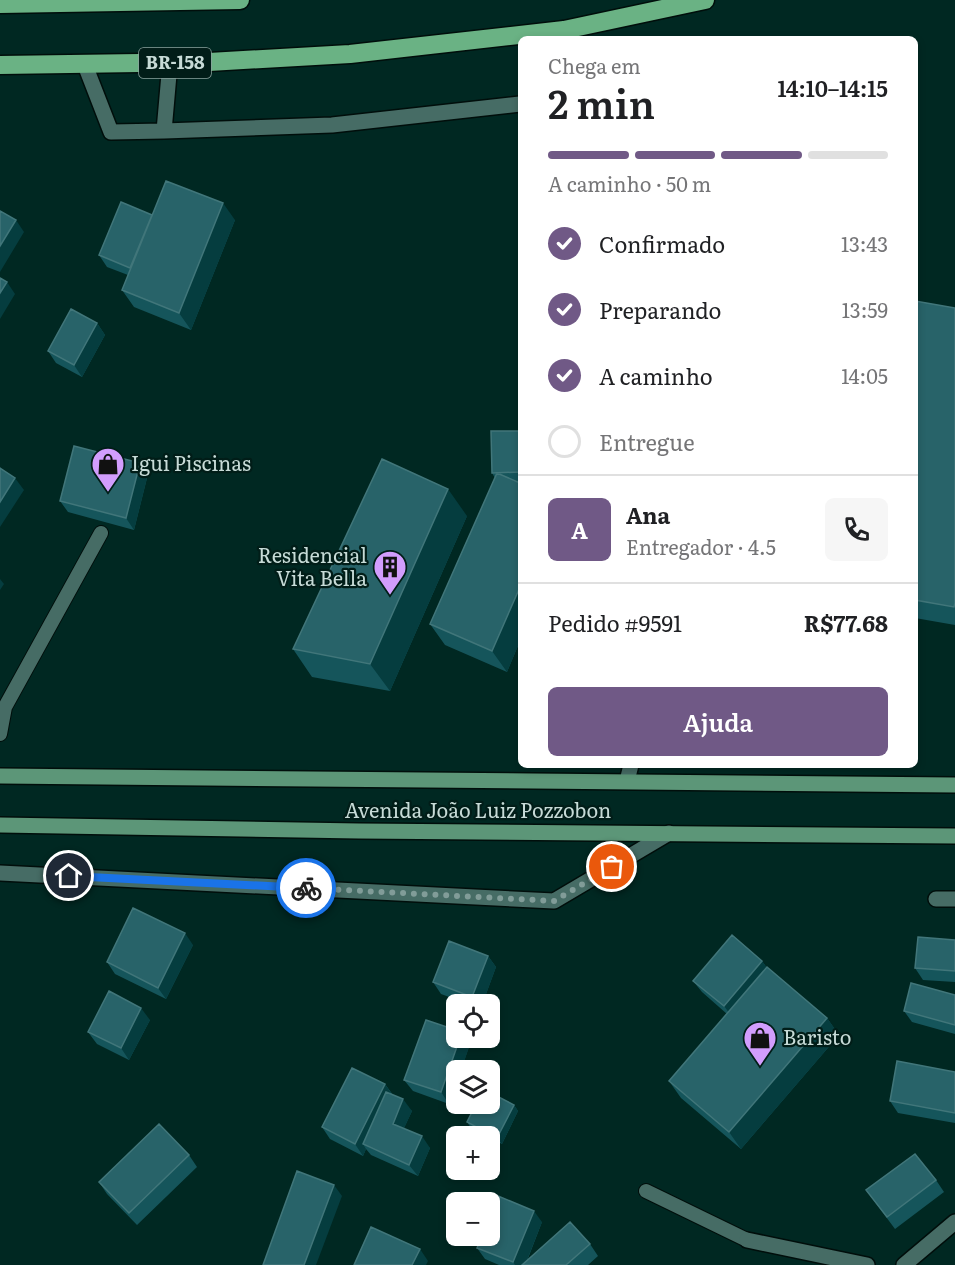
<!DOCTYPE html>
<html lang="pt">
<meta charset="utf-8">
<style>
body{margin:0;font-family:Literata,serif;background:#f6f6f6;color:#202124;height:100vh;display:flex;flex-direction:column;font-size:22px;white-space:nowrap}
*{box-sizing:border-box;margin:0}
p{font-size:20px;color:#757577}
.icon{flex:none;width:33px;height:33px;fill:none;stroke:currentColor;stroke-width:2;stroke-linecap:round;stroke-linejoin:round}
.map{position:relative;flex:1;overflow:hidden}
.sheet{position:absolute;left:518px;top:36px;width:400px;height:732px;display:flex;flex-direction:column;background:#fff;border-radius:9px;box-shadow:0 3px 9px #0003}
.sheet>*{flex:none}
.buttons{position:absolute;left:446px;top:994px;display:grid;gap:12px}
.buttons a{display:grid;place-items:center;width:54px;height:54px;border-radius:9px;background:#fff;box-shadow:0 3px 9px #0003;font-size:30px}
.pin{position:absolute;display:grid;place-items:center;width:51px;height:51px;color:#fff;margin:-26px;border:3px solid #fff;border-radius:50%;box-shadow:0 2px 6px #0007}
.courier{position:absolute;display:grid;place-items:center;width:60px;height:60px;margin:-30px;border:4px solid #1a73e8;border-radius:50%;background:#fff;color:#222;box-shadow:0 2px 8px #0007}
.summary em{font-style:normal;font-weight:600}
.summary div{display:flex;flex-direction:column-reverse}
.summary{display:flex;align-items:center;justify-content:space-between;height:102px;padding:0 30px}
h1{font-size:39px;font-weight:600;line-height:45px}
.bar{display:grid;grid-template-columns:repeat(4,1fr);gap:9px 6px;align-content:center;height:72px;padding:0 30px}
.bar i{height:8px;border-radius:4px;background:#e0e0e0}
.bar .active{background:#705986}
.bar p{grid-column:span 4}
.line{display:flex;align-items:center;gap:15px;padding:0 30px;border-top:2px solid #e0e0e0}
.line div{flex:1}
.round{display:grid;place-items:center;flex:none;width:63px;height:63px;border-radius:9px;background:#f6f6f6}
ol{padding:0 30px;list-style:none}
li{display:flex;align-items:center;gap:18px;height:66px}
li p{margin-inline-start:auto}
li .icon{padding:6px;border-radius:50%;background:#705986;color:#fff;stroke-width:4}
li:last-child{color:#757577}
li i{width:33px;height:33px;border:3px solid #e0e0e0;border-radius:50%}
.action{display:flex;gap:12px;margin-top:auto;padding:12px 30px}
.action a{flex:1;height:69px;border-radius:9px;background:#705986;color:#fff;font-size:24px;font-weight:600;line-height:69px;text-align:center}
.map>svg:first-child{display:block}
.lines{fill:none;stroke-linecap:round;stroke-linejoin:round}
.lane-casing{stroke:#000e0b;stroke-width:16}
.street-casing{stroke:#000e0b;stroke-width:18}
.primary-casing{stroke:#000e0b;stroke-width:18}
.highway-casing{stroke:#000e0b;stroke-width:21}
.lane{stroke:#466c65;stroke-width:14}
.street{stroke:#466c65;stroke-width:15}
.primary{stroke:#5c9678;stroke-width:15}
.highway{stroke:#6ab284;stroke-width:18}
.wall{fill:#15555b}
.shaded-wall{fill:#053d3f}
.building{fill:#286369;stroke:#41767a;stroke-width:1.5}
.done{stroke:#819c98;stroke-width:6;stroke-dasharray:0 10.8}
.route{stroke:#1a73e8;stroke-width:8}
.labels{text-anchor:middle;stroke-width:4.5;stroke-linejoin:round;paint-order:stroke}
.shield{fill:#011d18;stroke:#8ca29e;stroke-width:1.5}
.shield-label{font-size:18px;font-weight:bold;fill:#c7dbd7}
.poi-label{font-size:20px;fill:#c7dbd7;stroke:#011d18;text-anchor:start}
.street-label{font-size:20px;fill:#c7dbd7;stroke:#011d18}
</style>
<div class="map">
<svg width="955" height="1265" viewBox="0 0 955 1265">
<rect width="100%" height="100%" fill="#002822"/>
<g class="lines">
<g class="lane-casing">
<path id="lane" d="M 0,734 L 5,707 L 101,533
M 646,1191 L 747,1240"/>
</g>
<g class="street-casing">
<path id="street" d="M 85,65 L 111,132 L 164,131 L 170,63
M 164,131 L 332,125 L 520,104
M 627,781 L 631,765
M 0,873 L 554,901 L 669,833
M 936,899 L 955,899
M 747,1240 L 867,1265
M 904,1265 L 955,1222"/>
</g>
<g class="primary-casing">
<path id="primary" d="M 0,776 L 955,785
M 0,825 L 359,831 L 955,836"/>
</g>
<g class="highway-casing">
<path id="highway" d="M 0,4 L 240,0
M 0,65 L 209,62 L 350,54 L 564,30 L 705,0"/>
</g>
<use href="#lane" class="lane"/>
<use href="#street" class="street"/>
<use href="#primary" class="primary"/>
<use href="#highway" class="highway"/>
</g>
<path class="wall" d="M 152,215 L 235,220 L 191,330 L 134,307 L 122,290 L 128,275 L 107,267 L 99,255 Z
M 915,301 L 955,308 L 955,625 L 915,618 Z
M 97,323 L 105,335 L 82,377 L 56,363 L 48,351 Z
M 520,431 L 520,641 L 507,672 L 445,645 L 430,624 L 495,478 L 492,473 Z
M 140,463 L 148,474 L 134,530 L 68,512 L 60,501 Z
M 467,516 L 390,691 L 312,677 L 293,649 Z
M 955,940 L 955,982 L 923,980 L 915,968 Z
M 193,945 L 166,999 L 115,974 L 107,962 Z
M 488,956 L 496,967 L 482,1005 L 471,1005 L 441,994 L 433,982 Z
M 762,961 L 767,968 L 827,1018 L 839,1035 L 741,1149 L 681,1098 L 669,1081 L 727,1014 L 702,992 L 693,981 Z
M 955,995 L 955,1034 L 912,1022 L 904,1011 Z
M 150,1020 L 129,1060 L 97,1044 L 88,1032 Z
M 456,1038 L 466,1038 L 470,1044 L 449,1104 L 413,1091 L 404,1080 Z
M 955,1072 L 955,1123 L 898,1113 L 890,1101 Z
M 385,1084 L 393,1095 L 412,1111 L 404,1128 L 430,1148 L 418,1176 L 371,1155 L 366,1149 L 363,1156 L 330,1139 L 322,1127 Z
M 514,1105 L 518,1111 L 502,1144 L 471,1128 L 467,1122 Z
M 189,1155 L 197,1167 L 137,1225 L 107,1194 L 99,1182 Z
M 936,1180 L 944,1192 L 895,1229 L 866,1190 Z
M 542,1222 L 527,1261 L 590,1244 L 598,1256 L 588,1265 L 499,1265 L 485,1259 L 477,1248 Z"/>
<path class="shaded-wall" d="M 223,203 L 235,220 L 191,330 L 179,313 Z
M 16,220 L 24,232 L 0,272 L 0,246 Z
M 7,282 L 15,294 L 0,319 L 0,293 Z
M 97,323 L 105,335 L 82,377 L 74,365 Z
M 140,463 L 148,474 L 134,530 L 126,518 Z
M 15,478 L 24,490 L 0,527 L 0,502 Z
M 448,489 L 467,516 L 390,691 L 370,664 Z
M 0,579 L 4,584 L 0,590 Z
M 520,587 L 520,641 L 507,672 L 492,651 Z
M 185,933 L 193,945 L 166,999 L 158,988 Z
M 488,956 L 496,967 L 482,1005 L 478,1005 L 472,997 Z
M 762,961 L 771,973 L 733,1018 L 724,1006 Z
M 141,1008 L 150,1020 L 129,1060 L 121,1048 Z
M 827,1018 L 839,1035 L 741,1149 L 729,1132 Z
M 460,1038 L 466,1038 L 470,1044 L 461,1071 L 456,1071 L 456,1084 L 449,1104 L 441,1092 Z
M 385,1084 L 393,1096 L 363,1144 L 366,1149 L 363,1156 L 355,1144 Z
M 403,1099 L 412,1111 L 401,1135 L 393,1124 Z
M 514,1105 L 518,1111 L 502,1144 L 497,1138 Z
M 422,1136 L 430,1148 L 418,1176 L 409,1165 Z
M 334,1185 L 342,1196 L 316,1265 L 304,1265 Z
M 534,1211 L 542,1222 L 525,1265 L 515,1265 L 513,1262 Z
M 420,1249 L 428,1261 L 426,1265 L 412,1265 Z"/>
<path class="building" d="M 166,181 L 223,203 L 179,313 L 122,290 Z
M 121,202 L 152,215 L 130,268 L 99,255 Z
M 0,211 L 16,220 L 0,246 Z
M 0,278 L 7,282 L 0,293 Z
M 915,301 L 955,308 L 955,603 L 954,607 L 915,600 Z
M 71,309 L 97,323 L 74,365 L 48,351 Z
M 491,431 L 520,431 L 520,472 L 492,473 Z
M 74,446 L 140,463 L 126,518 L 60,501 Z
M 382,459 L 448,489 L 370,664 L 293,649 Z
M 0,468 L 15,478 L 0,502 Z
M 497,473 L 520,483 L 520,587 L 492,651 L 430,624 Z
M 133,908 L 185,933 L 158,988 L 107,962 Z
M 732,935 L 762,961 L 724,1006 L 693,981 Z
M 918,937 L 955,940 L 955,971 L 915,968 Z
M 449,941 L 488,956 L 472,997 L 433,982 Z
M 767,967 L 827,1018 L 729,1132 L 669,1081 Z
M 911,983 L 955,995 L 955,1025 L 904,1011 Z
M 109,991 L 141,1008 L 121,1048 L 88,1032 Z
M 426,1020 L 456,1030 L 456,1038 L 460,1038 L 441,1092 L 404,1080 Z
M 897,1061 L 955,1072 L 955,1113 L 890,1101 Z
M 352,1068 L 385,1084 L 355,1144 L 322,1127 Z
M 386,1092 L 403,1099 L 393,1124 L 422,1136 L 409,1165 L 363,1144 Z
M 489,1092 L 514,1105 L 497,1138 L 467,1122 L 476,1104 L 489,1104 Z
M 159,1124 L 189,1155 L 129,1213 L 99,1182 Z
M 915,1154 L 936,1180 L 887,1217 L 866,1190 Z
M 297,1171 L 334,1185 L 304,1265 L 263,1265 Z
M 498,1196 L 534,1211 L 513,1262 L 477,1248 L 482,1236 L 489,1236 L 489,1218 Z
M 570,1222 L 590,1244 L 566,1265 L 522,1265 Z
M 371,1227 L 420,1249 L 412,1265 L 354,1265 Z"/>
<g class="lines">
<path class="done" d="M 306,888 L 554,901 L 612,867"/>
<path class="route" d="M 69,876 L 306,888"/>
</g>
<defs>
<g id="shop-pin" transform="scale(1.725)"><path d="M0 17L-7.5 6A9.5 9.5 0 1 1 7.5 6Z" fill="#d29dfd" stroke="#011d18"/><path d="M-5-2.5h2.3a2.7 3.5 0 0 1 5.4 0H5L5.5 6h-11ZM-1.5-2.5h3a1.5 2.3 0 0 0-3 0Z" fill="#111"/></g>
<g id="building-pin" transform="scale(1.725)"><path d="M0 17L-7.5 6A9.5 9.5 0 1 1 7.5 6Z" fill="#d29dfd" stroke="#011d18"/><path d="M-4-6H4V6H1V3H-1V6H-4ZM-2.5-4.3h1.7v1.8h-1.7ZM.8-4.3h1.7v1.8H.8ZM-2.5-1h1.7V.8h-1.7ZM.8-1h1.7V.8H.8Z" fill="#111"/></g>
</defs>
<g fill-rule="evenodd">
<use href="#shop-pin" x="108" y="464"/>
<use href="#building-pin" x="390" y="567"/>
<use href="#shop-pin" x="760" y="1038"/>
</g>
<g class="labels">
<rect class="shield" x="139" y="48" width="72" height="30" rx="4.5"/>
<g class="shield-label">
<text x="175" y="69">BR-158</text>
</g>
<g class="poi-label">
<text x="131" y="471">Igui Piscinas</text>
<text x="367" y="563" text-anchor="end">Residencial<tspan x="367" dy="23">Vita Bella</tspan></text>
<text x="783" y="1045">Baristo</text>
</g>
<g class="street-label">
<text x="478" y="818">Avenida João Luiz Pozzobon</text>
</g>
</g>
</svg>
<div class="buttons">
<a><svg class="icon" aria-label="locate" viewBox="0 0 24 24"><circle cx="12" cy="12" r="6"/><path d="M12 2v4M12 18v4M2 12h4M18 12h4"/></svg></a>
<a><svg class="icon" aria-label="layers" viewBox="0 0 24 24"><path d="M12 4l9 5-9 5-9-5zM3 14l9 5 9-5"/></svg></a>
<a>+</a>
<a>−</a>
</div>
<div class="pin" style="left:612px;top:867px;background:#ea580c"><svg class="icon" aria-label="bag" viewBox="0 0 24 24"><path d="M5 8h14l-1 12H6zM9 8a3 3 0 0 1 6 0"/></svg></div>
<div class="pin" style="left:69px;top:876px;background:#1f2937"><svg class="icon" aria-label="home" viewBox="0 0 24 24"><path d="M3 11l9-7 9 7M6 9v11h12V9"/></svg></div>
<div class="courier" style="left:306px;top:888px"><svg class="icon" aria-label="bike" viewBox="0 0 24 24"><circle cx="6" cy="16" r="4"/><circle cx="18" cy="16" r="4"/><path d="M6 16l4-8h5l3 8M10 8l3 8H6M13 5h3"/></svg></div>
<section class="sheet">
<div class="summary"><div><h1>2 min</h1><p>Chega em</p></div><em>14:10–14:15</em></div>
<div class="bar"><i class="active"></i><i class="active"></i><i class="active"></i><i></i><p>A caminho · 50 m</p></div>
<ol>
<li><svg class="icon" aria-label="check" viewBox="0 0 24 24"><path d="M5 12l5 5 9-10"/></svg>Confirmado<p>13:43</p></li>
<li><svg class="icon" aria-label="check" viewBox="0 0 24 24"><path d="M5 12l5 5 9-10"/></svg>Preparando<p>13:59</p></li>
<li><svg class="icon" aria-label="check" viewBox="0 0 24 24"><path d="M5 12l5 5 9-10"/></svg>A caminho<p>14:05</p></li>
<li><i></i>Entregue</li>
</ol>
<div class="line" style="height:108px"><b class="round" style="background:#705986;color:#fff">A</b><div><b>Ana</b><p>Entregador · 4.5</p></div><a class="round"><svg class="icon" aria-label="phone" viewBox="0 0 24 24"><path d="M5 4h4l2 5-3 2q2 4 5 5l2-3 5 2v4C11 20 4 13 5 4z"/></svg></a></div>
<div class="line" style="height:78px"><div>Pedido #9591</div><b>R$77.68</b></div>
<div class="action"><a>Ajuda</a></div>
</section>
</div>
